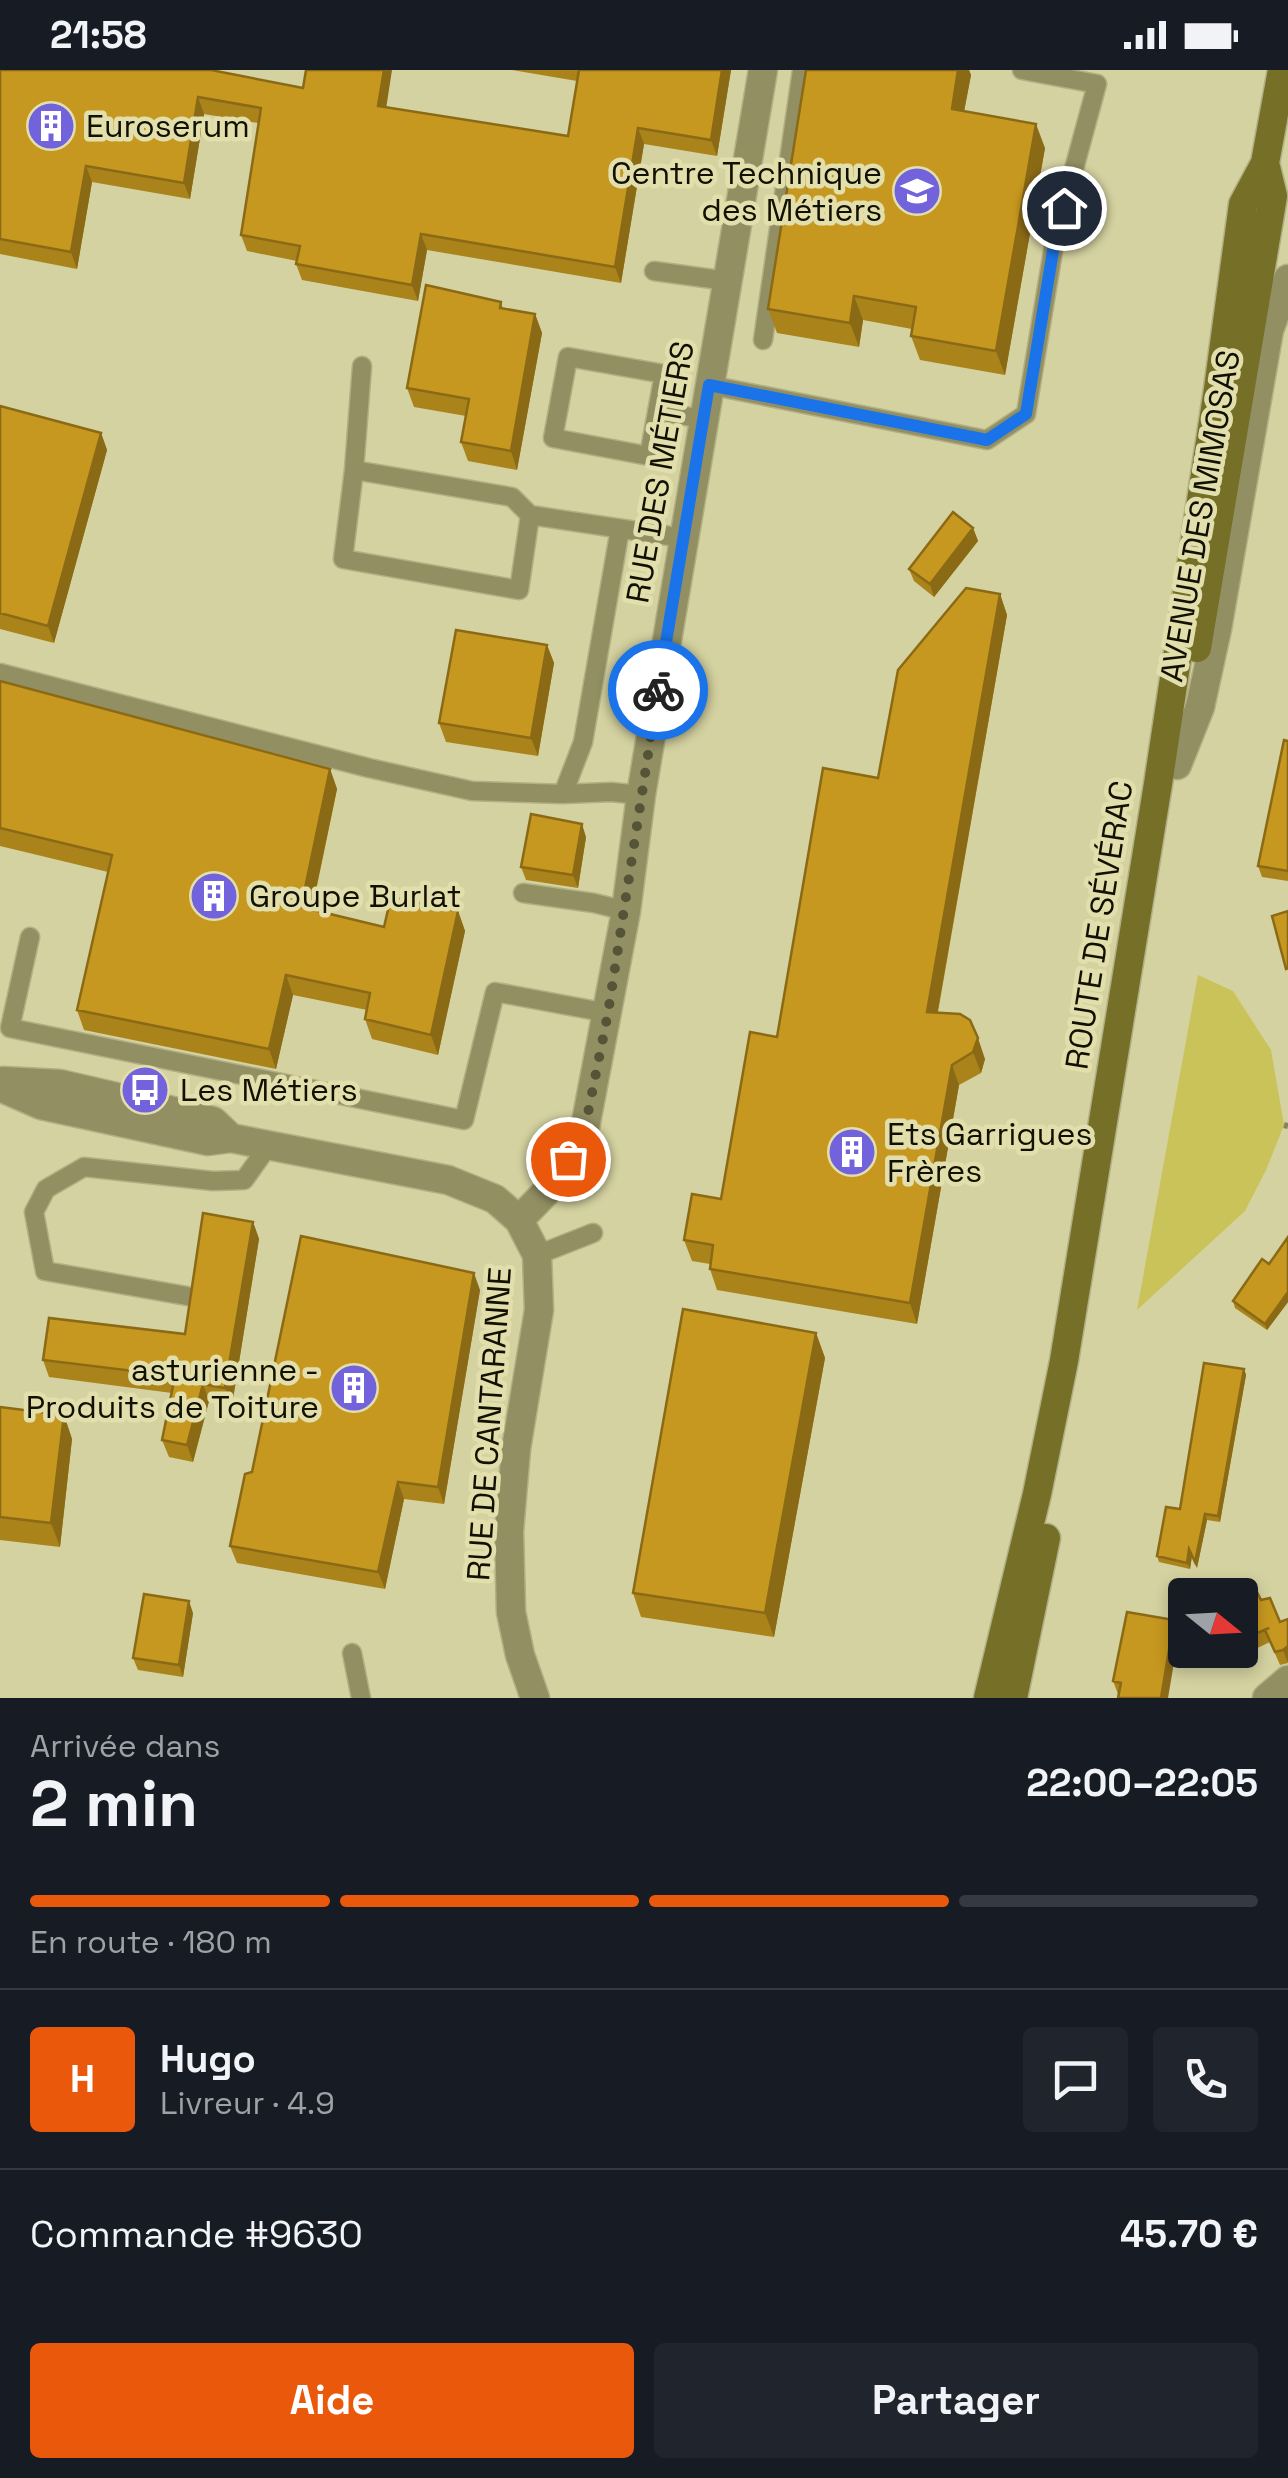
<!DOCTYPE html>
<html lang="fr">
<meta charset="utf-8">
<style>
body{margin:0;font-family:"Space Grotesk",sans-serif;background:#20242c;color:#f1f3f6;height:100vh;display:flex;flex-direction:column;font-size:38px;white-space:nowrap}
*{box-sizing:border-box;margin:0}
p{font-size:32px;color:#9ea1a6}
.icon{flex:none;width:55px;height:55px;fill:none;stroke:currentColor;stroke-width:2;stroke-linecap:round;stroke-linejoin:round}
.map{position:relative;height:1628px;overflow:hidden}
.side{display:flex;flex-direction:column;background:#171b24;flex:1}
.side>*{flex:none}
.needle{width:65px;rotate:108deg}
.fabs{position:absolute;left:1168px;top:1508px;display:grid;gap:20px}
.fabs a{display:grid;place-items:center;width:90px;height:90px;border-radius:10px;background:#171b24;box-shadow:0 5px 15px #0003;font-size:50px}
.pin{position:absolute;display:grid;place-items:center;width:85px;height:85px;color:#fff;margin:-42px;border:5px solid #fff;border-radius:50%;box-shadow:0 2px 10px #0007}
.courier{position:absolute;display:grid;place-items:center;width:100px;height:100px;margin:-50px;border:8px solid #1a73e8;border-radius:50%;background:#fff;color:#222;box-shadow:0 2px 12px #0007}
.headline em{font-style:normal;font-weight:600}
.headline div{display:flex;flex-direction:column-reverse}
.headline{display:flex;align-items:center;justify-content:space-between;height:170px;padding:0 30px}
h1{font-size:65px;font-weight:600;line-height:75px}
.bar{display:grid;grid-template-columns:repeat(4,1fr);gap:15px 10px;align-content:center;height:120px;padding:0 30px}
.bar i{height:12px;border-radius:8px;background:#363941}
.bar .on{background:#ea580c}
.bar p{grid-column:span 4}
.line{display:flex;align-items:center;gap:25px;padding:0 30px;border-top:2px solid #363941}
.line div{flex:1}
.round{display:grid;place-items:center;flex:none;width:105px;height:105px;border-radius:10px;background:#20242c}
.cta{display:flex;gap:20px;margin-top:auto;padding:20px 30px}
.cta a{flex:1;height:115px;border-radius:10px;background:#ea580c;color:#fff;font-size:40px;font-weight:600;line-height:115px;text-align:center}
.cta a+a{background:#20242c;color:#f1f3f6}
.status{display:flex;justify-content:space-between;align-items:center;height:70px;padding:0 50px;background:#171b24;direction:ltr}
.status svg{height:28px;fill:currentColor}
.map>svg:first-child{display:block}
.green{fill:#cac35a}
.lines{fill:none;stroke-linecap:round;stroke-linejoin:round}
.service-casing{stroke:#b1af83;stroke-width:21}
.minor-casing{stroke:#b1af83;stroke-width:31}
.secondary-casing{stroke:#b1af83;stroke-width:31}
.path{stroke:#868460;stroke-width:6;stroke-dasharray:5 5;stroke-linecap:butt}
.service{stroke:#928f63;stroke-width:18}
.minor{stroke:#928f63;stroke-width:28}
.secondary{stroke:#756f28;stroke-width:28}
.wall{fill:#aa831b}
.shaded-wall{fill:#8b6a16}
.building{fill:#c6981f;stroke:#8b6a16;stroke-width:2.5}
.done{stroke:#555439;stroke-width:10;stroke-dasharray:0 18}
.route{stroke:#1a73e8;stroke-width:12}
.labels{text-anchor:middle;stroke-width:9;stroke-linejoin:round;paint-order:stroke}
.poi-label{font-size:32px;fill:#111001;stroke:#e2dfad;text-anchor:start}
.street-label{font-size:32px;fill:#111001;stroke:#e2dfad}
</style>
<div class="status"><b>21:58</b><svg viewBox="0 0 49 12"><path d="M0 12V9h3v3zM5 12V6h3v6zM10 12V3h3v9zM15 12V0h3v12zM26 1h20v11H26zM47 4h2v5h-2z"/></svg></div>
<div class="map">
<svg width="1288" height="1628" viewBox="0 0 1288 1628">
<rect width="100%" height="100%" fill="#d4d2a0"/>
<path class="green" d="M 1198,905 L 1233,921 L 1271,980 L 1284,1055 L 1266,1100 L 1245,1141 L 1137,1240 Z"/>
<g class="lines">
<g class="service-casing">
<path id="service" d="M 654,201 L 727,211
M 763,270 L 802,0
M 568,287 L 664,304 L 649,386 L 553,368 Z
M 709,315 L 987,370 L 1026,344 L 1055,169 L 1097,14 L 1022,0
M 657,341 L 703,349
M 354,400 L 362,296
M 530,445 L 512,427 L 354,400 L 343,489 L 519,520 L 530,445 L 683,468
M 0,603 L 369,698 L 472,721 L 563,724 L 583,672 L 620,459
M 563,724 L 611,722 L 641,725
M 523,823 L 594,833 L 626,841
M 30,867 L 10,958 L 464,1050 L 495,922 L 608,943
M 537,1185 L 593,1163
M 187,1226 L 45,1201 L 34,1142 L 46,1119 L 84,1097 L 213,1111 L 244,1110 L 269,1075
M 352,1583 L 361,1628"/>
</g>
<g class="minor-casing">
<path id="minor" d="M 1177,695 L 1200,637 L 1217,559 L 1269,260 L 1288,209
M 3,1011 L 60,1014 L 125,1029 L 213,1051 L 231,1068
M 0,1017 L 41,1035 L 208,1071 L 231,1068 L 448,1110 L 495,1129 L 519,1150 L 537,1185 L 539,1240 L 516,1379 L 509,1461 L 511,1542 L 520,1585 L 535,1628
M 519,1150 L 553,1115 L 584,1063 L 626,841 L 641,725 L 763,0
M 1267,1628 L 1288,1610"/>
</g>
<g class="secondary-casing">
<path id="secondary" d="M 1197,578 L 1273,126 L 1265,93
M 988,1628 L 1037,1424 L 1064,1291 L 1158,714 L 1218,319 L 1243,134 L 1265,93 L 1282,0
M 1013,1628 L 1046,1468"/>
</g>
<path class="path" d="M 1284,1055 L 1288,1056"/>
<use href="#service" class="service"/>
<use href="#minor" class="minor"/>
<use href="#secondary" class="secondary"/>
</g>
<path class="wall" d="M 0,0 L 386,37 L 568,66 L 577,11 L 512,0 L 731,0 L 717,86 L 644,74 L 621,213 L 427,180 L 418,231 L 302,210 L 296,194 L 297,191 L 247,181 L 241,165 L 258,53 L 204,44 L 190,129 L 92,112 L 77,199 L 0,184 Z
M 806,0 L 969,0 L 971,5 L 964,41 L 1045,78 L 1005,305 L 920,290 L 911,266 L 912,259 L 863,250 L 859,277 L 777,263 L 768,239 Z
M 501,232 L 503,239 L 535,244 L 542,263 L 517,400 L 468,391 L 461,372 L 466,346 L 414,337 L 407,318 Z
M 0,336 L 101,363 L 107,380 L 54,573 L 0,559 Z
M 973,458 L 978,471 L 934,527 L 914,511 L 909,499 Z
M 1000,524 L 1007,545 L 938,942 L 985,989 L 981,1003 L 959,1015 L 917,1254 L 717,1220 L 710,1199 L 710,1194 L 692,1191 L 684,1170 L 721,1129 L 777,967 L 878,708 Z
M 547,575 L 554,593 L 538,686 L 446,672 L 439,653 Z
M 0,611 L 330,699 L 337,719 L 312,840 L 384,857 L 458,841 L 465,861 L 438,985 L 372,969 L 365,949 L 367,940 L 293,925 L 276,999 L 84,960 L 77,940 L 108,802 L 0,776 Z
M 1288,671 L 1288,811 L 1262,807 L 1258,796 Z
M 586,767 L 578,818 L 526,810 L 521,797 Z
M 253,1152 L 259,1169 L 232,1335 L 209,1331 L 193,1392 L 169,1387 L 162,1370 L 172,1323 L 49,1307 L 43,1290 L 185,1264 Z
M 1288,1167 L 1288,1232 L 1267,1260 L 1235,1238 L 1233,1231 L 1269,1194 Z
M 480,1220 L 444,1434 L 404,1429 L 385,1519 L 237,1493 L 230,1476 L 252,1402 Z
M 816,1263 L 825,1288 L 774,1567 L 641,1547 L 633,1523 Z
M 1244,1299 L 1246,1305 L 1220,1452 L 1207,1450 L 1197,1498 L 1192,1486 L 1190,1499 L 1159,1492 L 1157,1486 L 1180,1439 Z
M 0,1337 L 64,1345 L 72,1369 L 60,1477 L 0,1470 Z
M 1240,1525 L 1261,1530 L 1270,1528 L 1288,1593 L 1280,1595 L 1270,1572 L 1251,1581 L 1244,1567 L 1240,1569 Z
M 193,1543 L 183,1607 L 138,1600 L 133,1588 Z
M 1174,1550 L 1179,1563 L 1118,1624 L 1113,1611 Z"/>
<path class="shaded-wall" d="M 384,0 L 392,0 L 384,52 L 378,36 Z
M 722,0 L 731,0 L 717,86 L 711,70 Z
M 958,0 L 969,0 L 971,5 L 960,63 L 952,39 Z
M 198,27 L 204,44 L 190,129 L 184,113 Z
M 1036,54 L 1045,78 L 1005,305 L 996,281 Z
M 638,58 L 644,74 L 621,213 L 615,197 Z
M 86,96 L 92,112 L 77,199 L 71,182 Z
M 421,164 L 427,180 L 418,231 L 412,215 Z
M 854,226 L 863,250 L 859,277 L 850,253 Z
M 535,244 L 542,263 L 517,400 L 511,381 Z
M 101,363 L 107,380 L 54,573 L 48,556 Z
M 973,458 L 978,471 L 934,527 L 930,514 Z
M 1000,524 L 1007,545 L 934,962 L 927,942 Z
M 547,575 L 554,593 L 538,686 L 531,668 Z
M 330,699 L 337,719 L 308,857 L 301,837 Z
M 582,754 L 586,767 L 578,818 L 573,805 Z
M 458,841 L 465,861 L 438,985 L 431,965 Z
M 286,905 L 293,925 L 276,999 L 269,979 Z
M 978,968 L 985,989 L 981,1003 L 973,982 Z
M 952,995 L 959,1015 L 917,1254 L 910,1233 Z
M 253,1152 L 259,1169 L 232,1335 L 225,1318 Z
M 474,1203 L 480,1220 L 444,1434 L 438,1417 Z
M 1288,1222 L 1288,1232 L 1267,1260 L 1265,1254 Z
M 816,1263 L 825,1288 L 774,1567 L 765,1543 Z
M 1244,1299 L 1246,1305 L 1220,1452 L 1218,1446 Z
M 203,1314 L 209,1331 L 193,1392 L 187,1375 Z
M 64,1345 L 72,1369 L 60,1477 L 51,1453 Z
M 398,1412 L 404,1429 L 385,1519 L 378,1502 Z
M 1205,1444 L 1207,1450 L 1197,1498 L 1195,1492 Z
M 1189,1479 L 1192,1486 L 1190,1499 L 1187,1493 Z
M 189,1531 L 193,1543 L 183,1607 L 179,1595 Z
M 1174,1550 L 1179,1563 L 1168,1628 L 1161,1628 Z
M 1288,1576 L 1288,1593 L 1283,1580 Z"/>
<path class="building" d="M 0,0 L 211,0 L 303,18 L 306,0 L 384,0 L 378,36 L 568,66 L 579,0 L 722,0 L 711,70 L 638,58 L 615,197 L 421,164 L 412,215 L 296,194 L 300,176 L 241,165 L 261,38 L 198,27 L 184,113 L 86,96 L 71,182 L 0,169 Z
M 806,0 L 958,0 L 952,39 L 1036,54 L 996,281 L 911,266 L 916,237 L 854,226 L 850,253 L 768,239 Z
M 426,215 L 501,232 L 500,238 L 535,244 L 511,381 L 461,372 L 469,329 L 407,318 Z
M 0,336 L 101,363 L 48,556 L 0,543 Z
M 953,442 L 973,458 L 930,514 L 909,499 Z
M 966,518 L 1000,524 L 927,942 L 960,944 L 970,950 L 978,968 L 973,982 L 952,995 L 910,1233 L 710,1199 L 713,1175 L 684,1170 L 692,1124 L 721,1129 L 750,962 L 777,967 L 823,698 L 878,708 L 898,600 Z
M 456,560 L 547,575 L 531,668 L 439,653 Z
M 0,611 L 330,699 L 301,837 L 384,857 L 391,827 L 458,841 L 431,965 L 365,949 L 370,923 L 286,905 L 269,979 L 77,940 L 112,785 L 0,758 Z
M 1284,670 L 1288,671 L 1288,801 L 1258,796 Z
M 531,744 L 582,754 L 573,805 L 521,797 Z
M 1288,841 L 1288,898 L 1286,899 L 1272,846 Z
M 203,1143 L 253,1152 L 225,1318 L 203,1314 L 187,1375 L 162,1370 L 175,1306 L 43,1290 L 49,1248 L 185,1264 Z
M 301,1166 L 474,1203 L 438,1417 L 398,1412 L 378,1502 L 230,1476 L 245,1404 L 252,1402 Z
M 1288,1167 L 1288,1222 L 1265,1254 L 1233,1231 L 1262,1189 L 1269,1194 Z
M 683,1239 L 816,1263 L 765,1543 L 633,1523 Z
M 1204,1293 L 1244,1299 L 1218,1446 L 1205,1444 L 1195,1492 L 1189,1479 L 1187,1493 L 1157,1486 L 1166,1437 L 1180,1439 Z
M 0,1337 L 64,1345 L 51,1453 L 0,1447 Z
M 1242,1514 L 1253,1514 L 1261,1530 L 1270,1528 L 1280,1552 L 1288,1549 L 1288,1576 L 1283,1580 L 1275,1582 L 1265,1560 L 1269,1558 L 1246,1568 L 1240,1555 L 1240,1525 L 1221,1525 Z
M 144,1524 L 189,1531 L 179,1595 L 133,1588 Z
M 1127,1542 L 1174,1550 L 1161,1628 L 1118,1628 L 1121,1613 L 1113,1611 Z"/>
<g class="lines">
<path class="done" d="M 568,1089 L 584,1063 L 608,943 L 658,620"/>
<path class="route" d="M 658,620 L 709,315 L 987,370 L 1026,344 L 1055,169 L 1064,138"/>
</g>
<defs>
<g id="building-disc" transform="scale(2.5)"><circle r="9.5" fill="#7262dc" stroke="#e2dfad"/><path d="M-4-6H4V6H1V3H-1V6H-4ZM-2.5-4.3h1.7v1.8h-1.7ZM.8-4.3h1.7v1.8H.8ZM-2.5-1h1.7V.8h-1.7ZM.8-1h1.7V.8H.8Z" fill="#fff"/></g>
<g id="school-disc" transform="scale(2.5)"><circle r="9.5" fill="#7262dc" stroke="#e2dfad"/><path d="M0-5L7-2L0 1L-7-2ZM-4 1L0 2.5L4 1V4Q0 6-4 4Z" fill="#fff"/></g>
<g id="bus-disc" transform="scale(2.5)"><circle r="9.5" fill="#7262dc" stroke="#e2dfad"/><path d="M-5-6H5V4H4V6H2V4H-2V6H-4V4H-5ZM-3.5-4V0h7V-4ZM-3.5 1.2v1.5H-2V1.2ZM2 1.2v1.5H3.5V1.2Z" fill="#fff"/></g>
</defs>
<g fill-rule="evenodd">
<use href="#building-disc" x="51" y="56"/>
<use href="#school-disc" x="917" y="121"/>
<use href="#building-disc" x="214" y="826"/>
<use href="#bus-disc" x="145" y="1020"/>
<use href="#building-disc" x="852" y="1082"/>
<use href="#building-disc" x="354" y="1318"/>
</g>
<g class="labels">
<g class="poi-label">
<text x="86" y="67">Euroserum</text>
<text x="882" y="114" text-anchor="end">Centre Technique<tspan x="882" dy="37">des Métiers</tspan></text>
<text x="249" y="837">Groupe Burlat</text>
<text x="180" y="1031">Les Métiers</text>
<text x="887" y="1075">Ets Garrigues<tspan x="887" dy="37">Frères</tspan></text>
<text x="319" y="1311" text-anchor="end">asturienne -<tspan x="319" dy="37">Produits de Toiture</tspan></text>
</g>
<g class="street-label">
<text transform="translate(660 402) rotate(-80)" y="11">RUE DES MÉTIERS</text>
<text transform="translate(1200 446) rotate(-80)" y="11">AVENUE DES MIMOSAS</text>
<text transform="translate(1099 855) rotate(-81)" y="11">ROUTE DE SÉVÉRAC</text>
<text transform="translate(489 1354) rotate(-86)" y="11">RUE DE CANTARANNE</text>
</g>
</g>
</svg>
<div class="fabs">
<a><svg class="needle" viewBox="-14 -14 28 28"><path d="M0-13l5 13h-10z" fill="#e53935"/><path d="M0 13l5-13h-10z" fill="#9ea1a6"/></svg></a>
</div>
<div class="pin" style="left:568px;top:1089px;background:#ea580c"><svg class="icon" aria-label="bag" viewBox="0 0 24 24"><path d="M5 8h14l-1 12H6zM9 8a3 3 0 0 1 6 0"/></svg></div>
<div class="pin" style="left:1064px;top:138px;background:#1f2937"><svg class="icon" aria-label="home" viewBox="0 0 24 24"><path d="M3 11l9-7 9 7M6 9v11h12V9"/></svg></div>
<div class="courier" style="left:658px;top:620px"><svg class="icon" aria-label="bike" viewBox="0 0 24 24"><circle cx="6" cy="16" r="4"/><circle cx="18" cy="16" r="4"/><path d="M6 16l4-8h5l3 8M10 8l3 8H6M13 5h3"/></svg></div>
</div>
<section class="side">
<div class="headline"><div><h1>2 min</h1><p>Arrivée dans</p></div><em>22:00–22:05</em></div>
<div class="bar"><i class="on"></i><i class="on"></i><i class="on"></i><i></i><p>En route · 180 m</p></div>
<div class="line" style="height:180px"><b class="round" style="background:#ea580c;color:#fff">H</b><div><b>Hugo</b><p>Livreur · 4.9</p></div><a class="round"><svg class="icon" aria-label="chat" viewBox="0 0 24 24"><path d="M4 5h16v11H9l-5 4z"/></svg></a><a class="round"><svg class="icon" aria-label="phone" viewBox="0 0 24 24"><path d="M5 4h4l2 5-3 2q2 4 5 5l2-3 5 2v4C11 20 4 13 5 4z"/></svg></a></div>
<div class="line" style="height:130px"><div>Commande #9630</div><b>45.70 €</b></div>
<div class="cta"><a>Aide</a><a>Partager</a></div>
</section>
